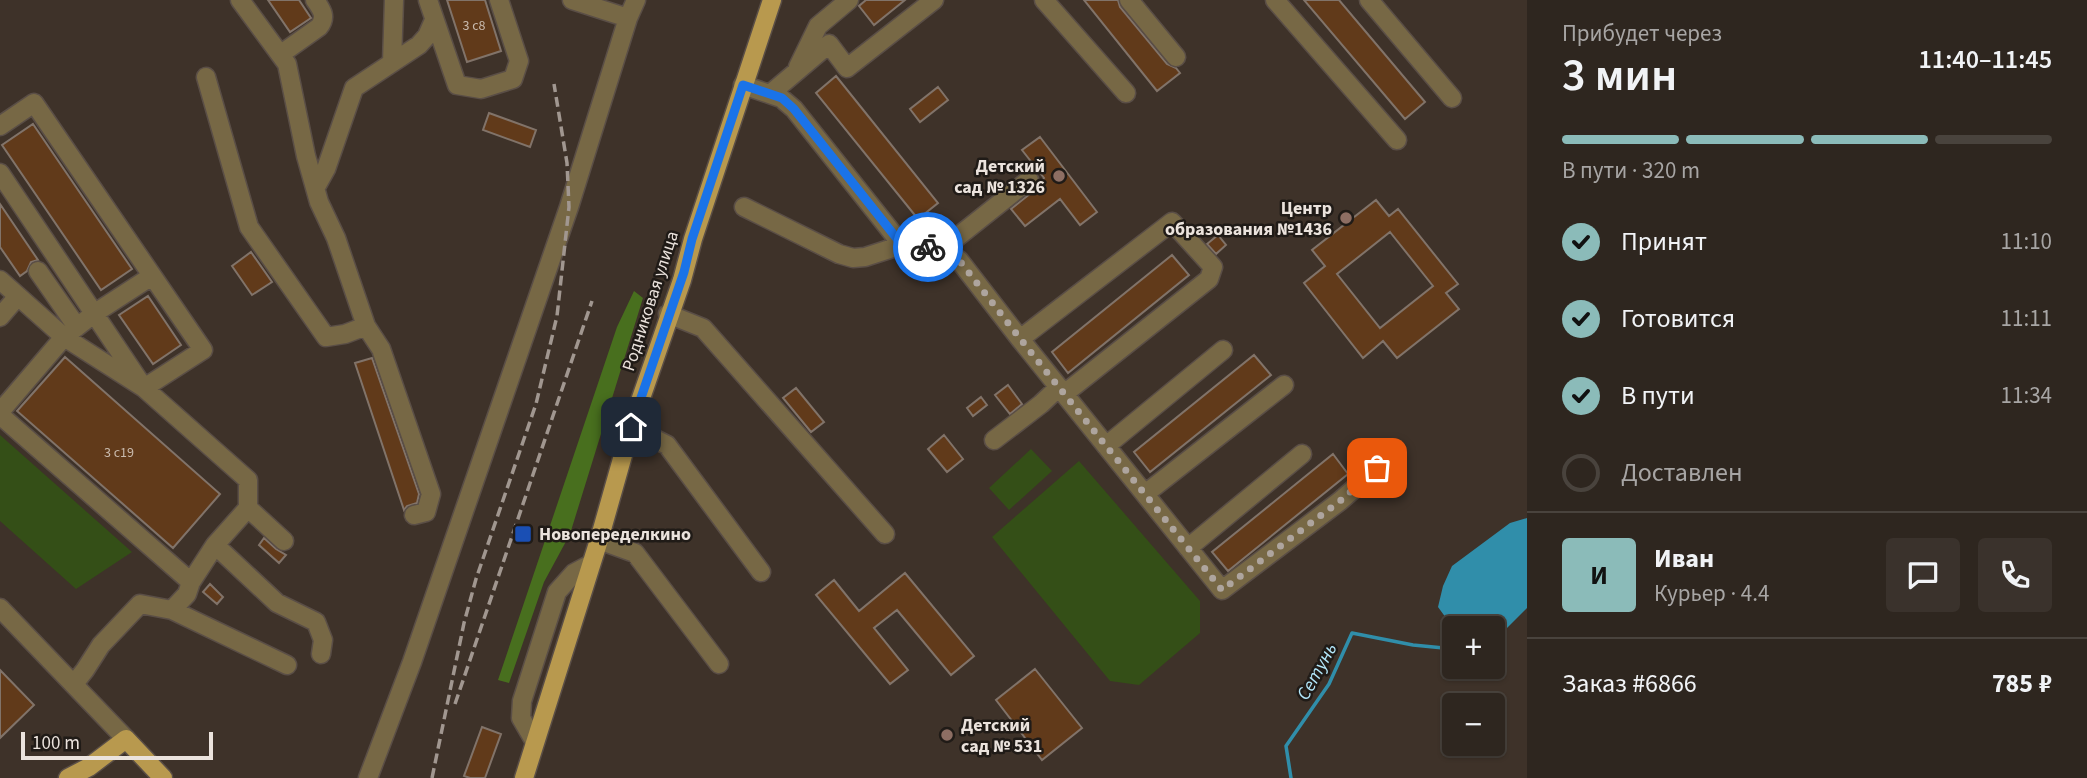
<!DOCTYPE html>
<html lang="ru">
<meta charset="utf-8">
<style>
body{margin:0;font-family:"Source Sans 3",sans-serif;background:#3a322c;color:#f1f3f6;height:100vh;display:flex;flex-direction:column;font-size:26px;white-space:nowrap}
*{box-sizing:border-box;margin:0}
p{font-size:23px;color:#a7a5a4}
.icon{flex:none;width:38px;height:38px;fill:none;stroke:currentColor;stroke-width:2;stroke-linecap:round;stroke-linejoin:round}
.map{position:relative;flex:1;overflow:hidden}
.drawer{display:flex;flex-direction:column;background:#2e261f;width:560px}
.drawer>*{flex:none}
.buttons{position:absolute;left:1442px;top:616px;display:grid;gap:14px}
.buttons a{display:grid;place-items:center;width:63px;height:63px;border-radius:7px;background:#2e261f;box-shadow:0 2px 5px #0004,0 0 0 2px #49433d;font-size:35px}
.scale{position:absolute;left:21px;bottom:18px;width:192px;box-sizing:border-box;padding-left:7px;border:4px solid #ebe3dd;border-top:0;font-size:19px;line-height:24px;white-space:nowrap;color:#ebe3dd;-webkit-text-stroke:5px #201b17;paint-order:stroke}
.pin{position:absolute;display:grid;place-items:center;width:60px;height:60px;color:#fff;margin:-30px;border-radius:14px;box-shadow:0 4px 10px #0006}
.courier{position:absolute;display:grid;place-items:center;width:70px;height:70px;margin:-35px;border:5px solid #1a73e8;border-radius:50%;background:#fff;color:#222;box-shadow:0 2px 9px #0007}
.summary em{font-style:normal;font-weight:600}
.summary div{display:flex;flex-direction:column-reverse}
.summary{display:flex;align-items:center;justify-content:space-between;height:119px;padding:0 35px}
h1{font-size:46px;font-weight:600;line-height:52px}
.bar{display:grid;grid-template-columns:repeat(4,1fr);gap:10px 7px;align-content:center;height:84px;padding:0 35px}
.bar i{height:9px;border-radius:5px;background:#49433d}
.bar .selected{background:#8bbbb9}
.bar p{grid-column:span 4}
.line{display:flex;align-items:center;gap:18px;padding:0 35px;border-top:2px solid #49433d}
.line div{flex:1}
.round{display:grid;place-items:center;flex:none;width:74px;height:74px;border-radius:7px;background:#3a322c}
ol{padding:0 35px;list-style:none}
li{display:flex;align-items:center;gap:21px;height:77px}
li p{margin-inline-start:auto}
li .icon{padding:7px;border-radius:50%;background:#8bbbb9;color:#111;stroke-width:4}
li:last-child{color:#a7a5a4}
li i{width:38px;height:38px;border:4px solid #49433d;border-radius:50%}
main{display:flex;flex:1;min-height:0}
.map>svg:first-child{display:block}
.green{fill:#344f17}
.forest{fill:#486f1e}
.water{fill:#308eaa}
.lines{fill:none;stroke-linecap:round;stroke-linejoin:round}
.stream{stroke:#308eaa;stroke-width:3.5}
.building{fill:#613a1a;stroke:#817369;stroke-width:2;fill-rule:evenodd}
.minor-casing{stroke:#5a4e46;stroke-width:21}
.major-casing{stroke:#5a4e46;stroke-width:21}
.minor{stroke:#776845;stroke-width:18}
.major{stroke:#b8994e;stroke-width:18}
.rail{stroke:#a19790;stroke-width:3.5;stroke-dasharray:10 5;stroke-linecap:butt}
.done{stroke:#aea59e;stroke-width:7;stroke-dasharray:0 12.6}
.route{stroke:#1a73e8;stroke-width:9}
.education-dot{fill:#8d6e63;stroke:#201b17;stroke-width:2.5}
.transit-dot{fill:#1a4fb4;stroke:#201b17;stroke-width:2.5}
.labels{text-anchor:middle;stroke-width:5;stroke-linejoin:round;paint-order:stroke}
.number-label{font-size:14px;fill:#c8b9ac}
.poi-label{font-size:18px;font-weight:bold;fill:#ebe3dd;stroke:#201b17;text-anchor:end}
.street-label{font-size:18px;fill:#ebe3dd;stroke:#201b17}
.water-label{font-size:19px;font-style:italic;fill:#b3e7fa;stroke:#201b17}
</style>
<main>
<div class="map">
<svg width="1527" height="778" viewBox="0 0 1527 778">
<rect width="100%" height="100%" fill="#3e3229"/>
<path class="green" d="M 0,435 L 132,552 L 76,589 L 0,521 Z
M 1031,449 L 1052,471 L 1009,510 L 989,488 Z
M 1079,461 L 1200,601 L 1200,633 L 1139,685 L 1110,681 L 992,537 Z"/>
<path class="forest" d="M 634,291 L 643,298 L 570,534 L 544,582 L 509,683 L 498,680 L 617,327 Z"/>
<path class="water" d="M 1527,518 L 1527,608 L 1507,628 L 1493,635 L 1493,628 L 1454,629 L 1438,607 L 1443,586 L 1452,566 L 1510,523 Z"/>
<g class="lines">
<path class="stream" d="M 1291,778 L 1286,746 L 1329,684 L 1352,633 L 1413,645 L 1454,649"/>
</g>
<path class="building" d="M 268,0 L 299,0 L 311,18 L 290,32 Z
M 447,0 L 485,0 L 501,51 L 467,62 Z
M 866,0 L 905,0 L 874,25 L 859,6 Z
M 1084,0 L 1118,0 L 1120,7 L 1167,64 L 1176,68 L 1180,73 L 1157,91 Z
M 1304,0 L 1339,0 L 1425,102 L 1405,119 Z
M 836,76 L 938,203 L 918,219 L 816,93 Z
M 938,87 L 948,100 L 920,122 L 910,109 Z
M 489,113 L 536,130 L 530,147 L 483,130 Z
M 33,124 L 132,269 L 101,290 L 2,145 Z
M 1040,137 L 1097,212 L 1080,225 L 1060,199 L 1025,226 L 1011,209 L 1036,189 L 1044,178 L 1022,150 Z
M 1376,200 L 1389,216 L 1398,209 L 1458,284 L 1446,293 L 1459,309 L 1397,358 L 1383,341 L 1363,358 L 1304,283 L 1325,266 L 1312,250 ZM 1390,232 L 1433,286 L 1380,328 L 1337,274 Z
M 0,204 L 38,260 L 31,262 L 27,271 L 20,276 L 0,247 Z
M 1218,235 L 1226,245 L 1216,254 L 1207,244 Z
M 251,252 L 272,282 L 252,295 L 232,266 Z
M 1172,255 L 1189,275 L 1068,373 L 1052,352 Z
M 148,296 L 181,345 L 153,364 L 119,315 Z
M 1254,355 L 1271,375 L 1150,472 L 1134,452 Z
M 65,357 L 220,494 L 173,548 L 17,411 Z
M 372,358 L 419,494 L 417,503 L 407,506 L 404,510 L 355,363 Z
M 1008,385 L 1022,404 L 1010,414 L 995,395 Z
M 796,388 L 824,422 L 811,432 L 783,398 Z
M 981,397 L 987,405 L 973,416 L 967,408 Z
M 944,435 L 963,459 L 947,472 L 928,449 Z
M 1333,454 L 1348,474 L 1228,571 L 1212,552 Z
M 264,538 L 276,549 L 286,555 L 279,563 L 259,545 Z
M 905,573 L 974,656 L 951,675 L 897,610 L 874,628 L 908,670 L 890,684 L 816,595 L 834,580 L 859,611 Z
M 210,584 L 223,597 L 217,604 L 203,592 Z
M 1035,669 L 1082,728 L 1042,760 L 996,700 Z
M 0,670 L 34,705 L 0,738 Z
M 482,727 L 501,734 L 485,778 L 470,778 L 464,776 Z"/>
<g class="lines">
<g class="minor-casing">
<path id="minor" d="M 240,0 L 287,64 L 306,156 L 319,202 L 336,238 L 366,326 L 381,349 L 431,494 L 426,512 L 414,515
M 428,0 L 457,85 L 481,89 L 513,79 L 519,61 L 499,0
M 572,0 L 628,18
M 1044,0 L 1126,93
M 1129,0 L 1176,57
M 1275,0 L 1397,140
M 1369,0 L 1452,98
M 281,54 L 319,27 C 327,17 322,10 315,0
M 392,63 L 394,0
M 798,67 L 818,26 L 849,0
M 206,77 L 249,227 L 326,337 L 345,334 L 366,326
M 743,85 L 781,98 L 794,109 L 902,245
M 770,94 L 829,44 L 847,68 L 934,0
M 0,126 L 34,103 L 203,350 L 144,388 L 64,337 L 0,280
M 0,173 L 144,388 L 248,480 L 248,508 L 215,545 L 277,603 L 316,622 L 323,640 L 321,654
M 316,187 L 326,169 L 354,88 L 419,45 L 427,36 L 434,20
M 744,207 L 839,254 L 853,258 L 865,257 L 902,245 L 916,244 L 941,250 L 959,260 L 1020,339 L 1222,590 L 1340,501 L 1380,466 L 1390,451
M 941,250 L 1029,180
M 38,271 L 77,327
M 668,314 L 703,328 L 885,534
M 0,317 L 18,296
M 1020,339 L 1172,222 L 1213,267 L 1209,279 L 1064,394
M 0,412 L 64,337 L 95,313 L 152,276
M 0,415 L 191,582 L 215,545
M 631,427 L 667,445 L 761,572
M 994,440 L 1041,404 L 1059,387
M 1106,446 L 1223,350
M 1145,494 L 1284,385
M 248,508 L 284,541
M 599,540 L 635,553 L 719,664
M 1188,548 L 1302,454
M 191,582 L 187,594 L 172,610 L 287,665
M 0,608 L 126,739
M 74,684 L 85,670 L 101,645 L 140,604 L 172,610
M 535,742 L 521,718 L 522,701 L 557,592 L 574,573 L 591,564
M 368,778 L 412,662 L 569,207 L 628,18 L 636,0"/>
</g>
<g class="major-casing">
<path id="major" d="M 68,778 L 89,767 L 126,739 L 163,778
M 524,778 L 599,540 L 631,427 L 682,280 L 693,239 L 772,0"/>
</g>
<use href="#minor" class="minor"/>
<use href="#major" class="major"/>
<path class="rail" d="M 455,704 L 592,301
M 432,778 L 464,623 L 476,579 L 536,404 L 557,316 L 569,207 L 567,163 L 554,84"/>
</g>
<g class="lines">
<path class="done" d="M 928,247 L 941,250 L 959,260 L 1033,355 L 1222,590 L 1340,501 L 1377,468"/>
<path class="route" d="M 631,427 L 684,272 L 692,239 L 743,85 L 782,98 L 794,109 L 902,245 L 916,244 L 928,247"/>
</g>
<g class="education-dot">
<circle cx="1059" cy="176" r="7"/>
<circle cx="1346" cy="218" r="7"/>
<circle cx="947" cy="735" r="7"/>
</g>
<rect class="transit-dot" x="514" y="525" width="18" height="18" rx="3.5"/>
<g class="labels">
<g class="number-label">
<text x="474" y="30">3 c8</text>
<text x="119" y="457">3 c19</text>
</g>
<g class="poi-label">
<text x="1045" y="172">Детский<tspan x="1045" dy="21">сад № 1326</tspan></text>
<text x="1332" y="214">Центр<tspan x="1332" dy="21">образования №1436</tspan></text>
<text x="539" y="540" text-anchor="start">Новопеределкино</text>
<text x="961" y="731" text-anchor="start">Детский<tspan x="961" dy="21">сад № 531</tspan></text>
</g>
<g class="street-label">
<text transform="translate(650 301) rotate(-72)" y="6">Родниковая улица</text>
</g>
<g class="water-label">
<text transform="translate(1316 671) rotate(-61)" y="7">Сетунь</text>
</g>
</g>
</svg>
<div class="buttons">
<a>+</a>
<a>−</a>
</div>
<div class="scale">100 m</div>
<div class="pin" style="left:1377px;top:468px;background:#ea580c"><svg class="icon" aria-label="bag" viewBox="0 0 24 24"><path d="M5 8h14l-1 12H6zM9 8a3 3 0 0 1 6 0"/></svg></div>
<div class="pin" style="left:631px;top:427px;background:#1f2937"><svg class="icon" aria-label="home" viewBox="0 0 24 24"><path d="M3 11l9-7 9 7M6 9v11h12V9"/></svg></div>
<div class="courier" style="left:928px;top:247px"><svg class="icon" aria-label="bike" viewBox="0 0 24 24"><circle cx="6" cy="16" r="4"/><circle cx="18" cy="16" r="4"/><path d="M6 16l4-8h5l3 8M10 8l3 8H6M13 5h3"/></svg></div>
</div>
<section class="drawer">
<div class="summary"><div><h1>3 мин</h1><p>Прибудет через</p></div><em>11:40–11:45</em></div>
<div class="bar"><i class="selected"></i><i class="selected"></i><i class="selected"></i><i></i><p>В пути · 320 m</p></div>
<ol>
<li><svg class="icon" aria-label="check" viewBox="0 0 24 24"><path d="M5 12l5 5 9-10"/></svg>Принят<p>11:10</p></li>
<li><svg class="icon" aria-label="check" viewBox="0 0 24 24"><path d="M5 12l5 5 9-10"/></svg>Готовится<p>11:11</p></li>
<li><svg class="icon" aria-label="check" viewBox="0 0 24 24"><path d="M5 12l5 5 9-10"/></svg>В пути<p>11:34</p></li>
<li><i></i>Доставлен</li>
</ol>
<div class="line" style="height:126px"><b class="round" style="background:#8bbbb9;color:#111">И</b><div><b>Иван</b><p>Курьер · 4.4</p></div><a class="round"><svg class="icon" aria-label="chat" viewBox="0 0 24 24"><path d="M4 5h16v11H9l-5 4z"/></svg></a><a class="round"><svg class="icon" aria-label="phone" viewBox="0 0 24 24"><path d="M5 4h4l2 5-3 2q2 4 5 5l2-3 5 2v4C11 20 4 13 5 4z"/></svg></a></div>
<div class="line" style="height:91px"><div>Заказ #6866</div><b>785 ₽</b></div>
</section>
</main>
